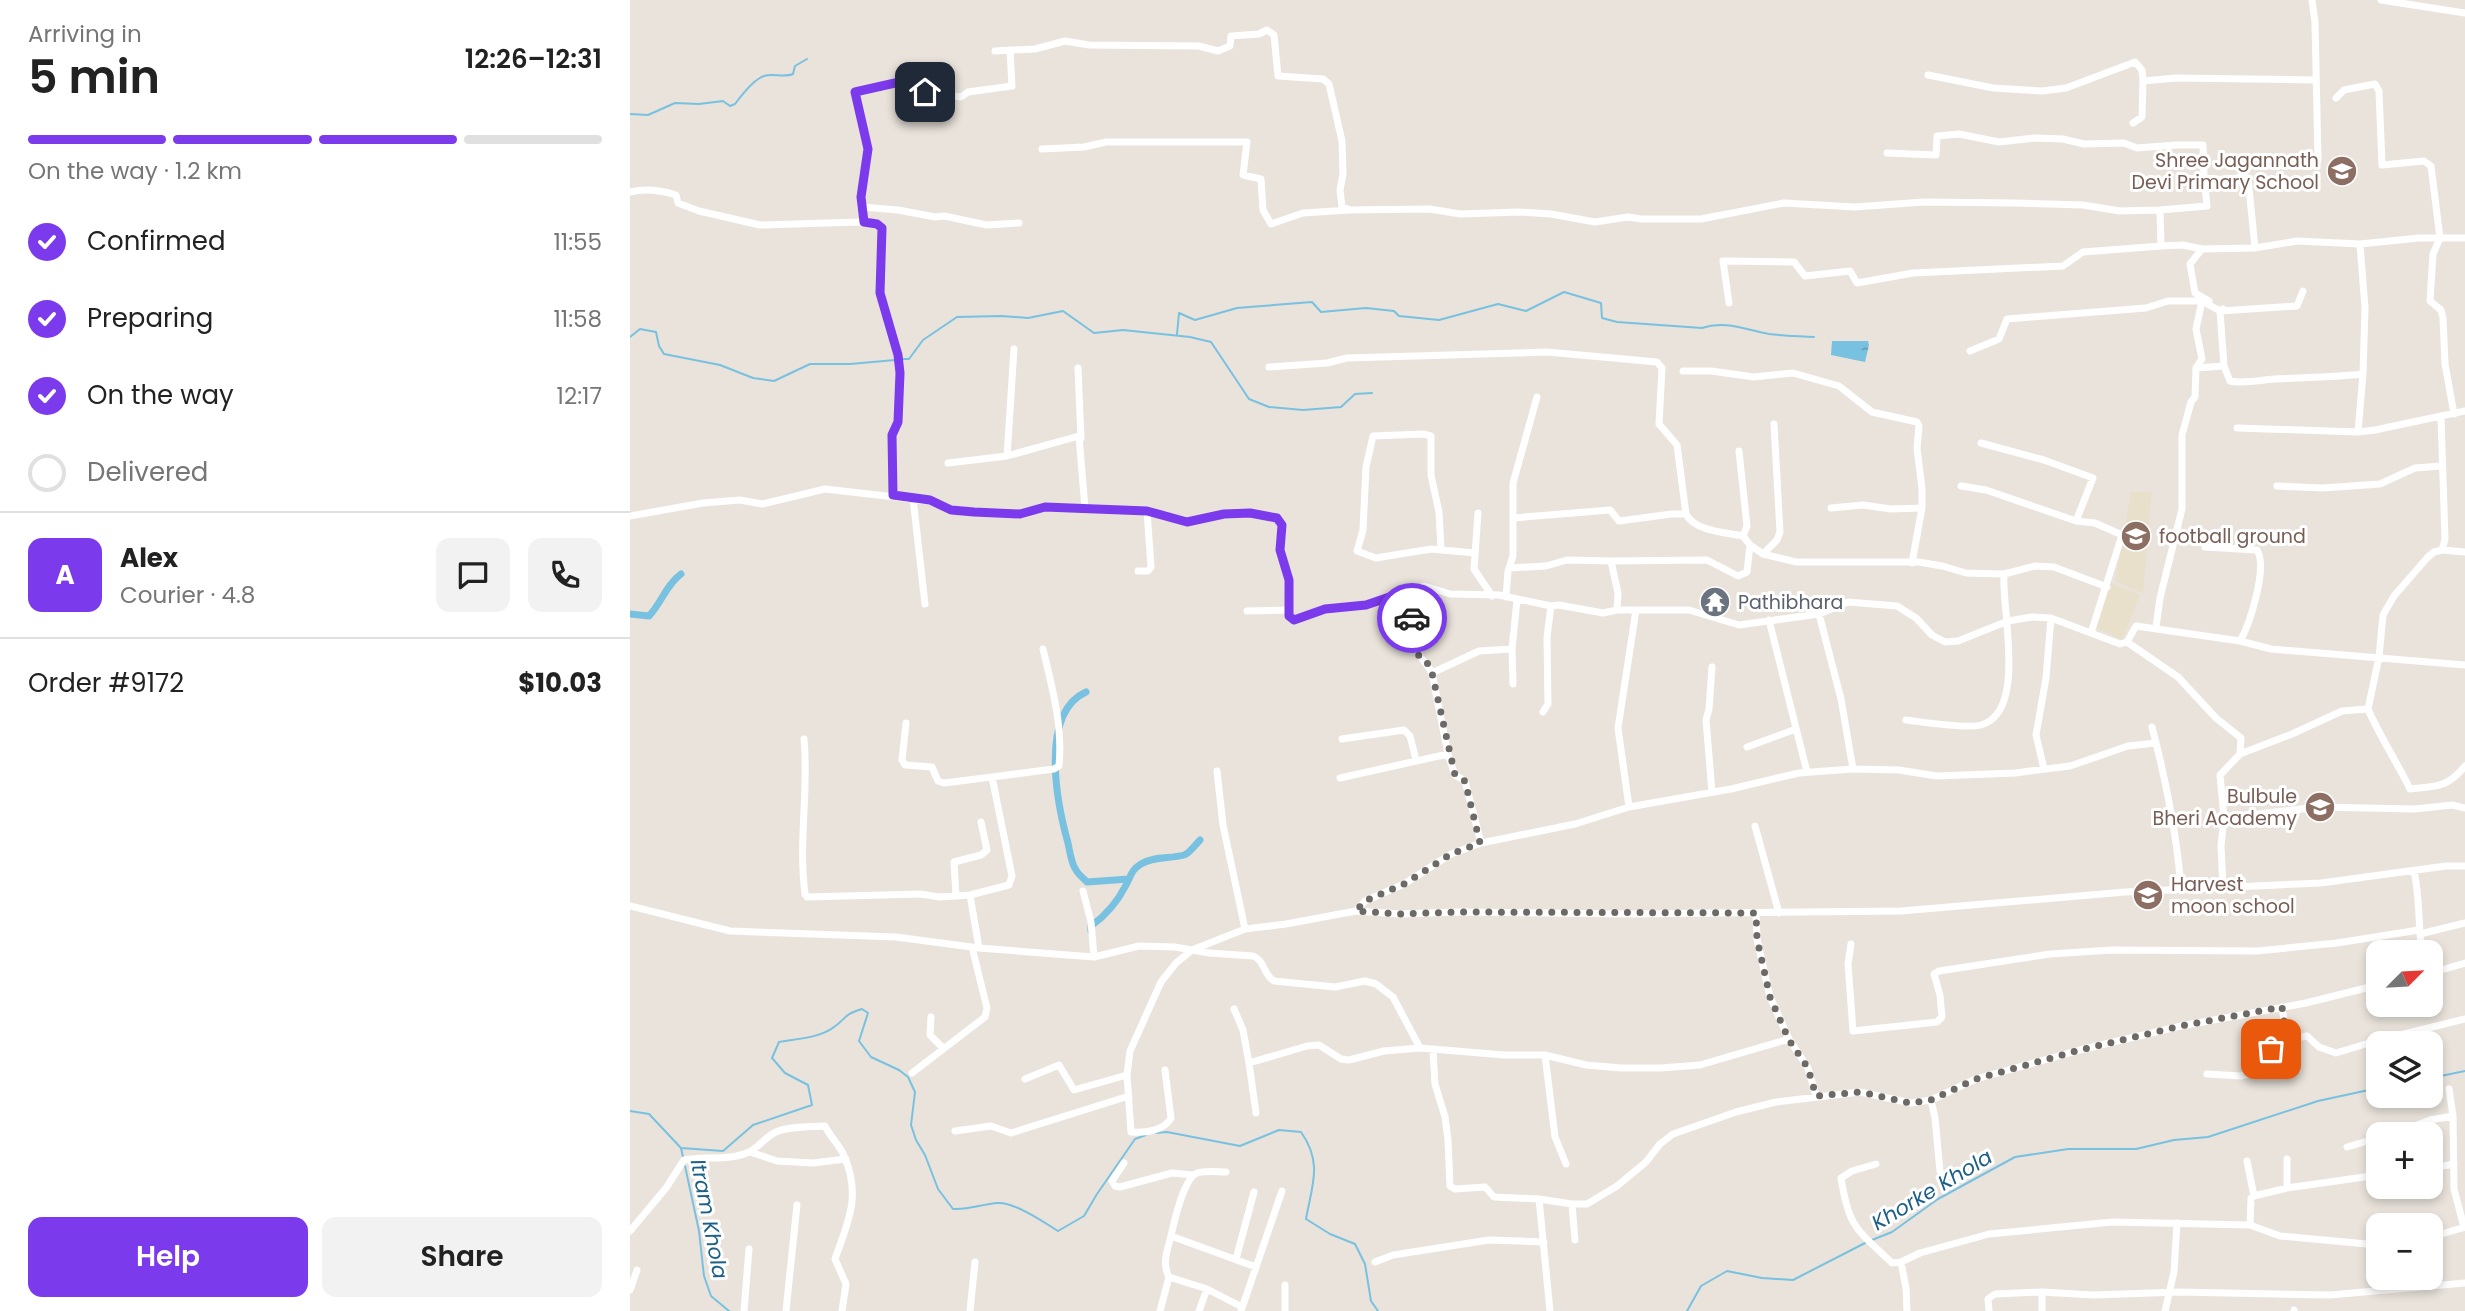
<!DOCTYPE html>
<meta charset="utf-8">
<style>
body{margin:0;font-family:Poppins,sans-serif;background:#f2f2f2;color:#222;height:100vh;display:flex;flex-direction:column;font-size:26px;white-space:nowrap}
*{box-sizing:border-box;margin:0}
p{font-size:23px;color:#767676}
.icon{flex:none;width:38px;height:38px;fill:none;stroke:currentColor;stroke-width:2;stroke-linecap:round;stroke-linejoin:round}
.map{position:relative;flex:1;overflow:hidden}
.panel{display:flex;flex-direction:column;background:#fff;width:630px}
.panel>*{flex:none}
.needle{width:46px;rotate:66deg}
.tools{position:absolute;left:1736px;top:940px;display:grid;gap:14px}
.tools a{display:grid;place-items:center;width:77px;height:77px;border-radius:14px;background:#fff;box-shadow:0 4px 10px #0003;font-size:35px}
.pin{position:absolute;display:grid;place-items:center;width:60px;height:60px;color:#fff;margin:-30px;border-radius:14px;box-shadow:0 4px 10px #0006}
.courier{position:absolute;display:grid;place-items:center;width:70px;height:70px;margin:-35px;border:5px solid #7c3aed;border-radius:50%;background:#fff;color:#222;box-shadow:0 2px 9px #0007}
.overview em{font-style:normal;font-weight:600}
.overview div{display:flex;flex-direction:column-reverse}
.overview{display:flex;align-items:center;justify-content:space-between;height:119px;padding:0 28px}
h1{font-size:46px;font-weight:600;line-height:52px}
.bar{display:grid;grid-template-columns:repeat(4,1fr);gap:10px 7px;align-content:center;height:84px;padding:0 28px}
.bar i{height:9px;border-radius:5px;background:#e0e0e0}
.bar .on{background:#7c3aed}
.bar p{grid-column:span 4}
.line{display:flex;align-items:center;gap:18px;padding:0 28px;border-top:2px solid #e0e0e0}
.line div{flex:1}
.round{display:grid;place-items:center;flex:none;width:74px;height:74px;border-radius:14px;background:#f2f2f2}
ol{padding:0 28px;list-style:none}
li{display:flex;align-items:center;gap:21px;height:77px}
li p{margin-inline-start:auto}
li .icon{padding:7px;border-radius:50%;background:#7c3aed;color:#fff;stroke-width:4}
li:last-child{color:#767676}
li i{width:38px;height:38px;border:4px solid #e0e0e0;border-radius:50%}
.primary-button{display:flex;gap:14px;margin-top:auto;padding:14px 28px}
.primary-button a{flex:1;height:80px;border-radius:14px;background:#7c3aed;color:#fff;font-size:28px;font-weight:600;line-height:80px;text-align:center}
.primary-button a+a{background:#f2f2f2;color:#222}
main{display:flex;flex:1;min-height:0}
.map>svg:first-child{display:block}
.education{fill:#e9e0cc}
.water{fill:url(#water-ripples)}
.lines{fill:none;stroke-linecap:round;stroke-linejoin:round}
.stream{stroke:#78c1e0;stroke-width:2}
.canal{stroke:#78c1e0;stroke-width:7}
.minor{stroke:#fff;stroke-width:7}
.done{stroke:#6c6967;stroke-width:7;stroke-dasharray:0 12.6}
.route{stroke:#7c3aed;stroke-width:9}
.labels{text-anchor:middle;stroke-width:6;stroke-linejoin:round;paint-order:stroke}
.education-label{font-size:19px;fill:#785e54;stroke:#fff;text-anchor:end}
.worship-label{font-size:19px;fill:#5b616d;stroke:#fff;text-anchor:start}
.water-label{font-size:21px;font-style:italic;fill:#1c5f88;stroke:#fff}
</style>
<main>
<section class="panel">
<div class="overview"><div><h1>5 min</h1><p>Arriving in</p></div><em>12:26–12:31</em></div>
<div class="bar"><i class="on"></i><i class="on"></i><i class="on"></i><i></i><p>On the way · 1.2 km</p></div>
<ol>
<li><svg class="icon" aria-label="check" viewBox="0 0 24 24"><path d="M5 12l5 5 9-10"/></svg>Confirmed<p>11:55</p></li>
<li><svg class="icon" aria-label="check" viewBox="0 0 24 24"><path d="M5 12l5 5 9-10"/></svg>Preparing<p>11:58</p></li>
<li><svg class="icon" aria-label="check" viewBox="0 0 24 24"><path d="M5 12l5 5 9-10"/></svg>On the way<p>12:17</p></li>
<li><i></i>Delivered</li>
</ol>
<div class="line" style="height:126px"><b class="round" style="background:#7c3aed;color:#fff">A</b><div><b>Alex</b><p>Courier · 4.8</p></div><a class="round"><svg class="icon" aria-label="chat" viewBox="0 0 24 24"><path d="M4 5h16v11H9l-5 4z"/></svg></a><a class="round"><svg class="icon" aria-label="phone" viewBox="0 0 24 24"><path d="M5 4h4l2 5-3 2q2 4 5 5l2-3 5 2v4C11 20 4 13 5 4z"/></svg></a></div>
<div class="line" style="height:91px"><div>Order #9172</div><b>$10.03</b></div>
<div class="primary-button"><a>Help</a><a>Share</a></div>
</section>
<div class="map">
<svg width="1835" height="1311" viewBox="0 0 1835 1311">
<defs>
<pattern id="water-ripples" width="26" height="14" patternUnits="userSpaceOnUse" patternTransform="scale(1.75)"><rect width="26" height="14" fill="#78c1e0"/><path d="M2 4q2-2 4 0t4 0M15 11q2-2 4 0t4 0" fill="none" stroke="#629db6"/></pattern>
</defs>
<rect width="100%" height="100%" fill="#e9e3db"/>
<path class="education" d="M 1501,492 L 1522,492 L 1513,593 L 1485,581 Z
M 1481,583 L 1510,595 L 1492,640 L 1465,627 Z"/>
<path class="water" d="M 1202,341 L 1238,341 L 1239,345 L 1235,362 L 1201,355 Z"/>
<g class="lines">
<path class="stream" d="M 0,114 L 18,115 L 45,103 L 69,104 L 93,101 L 100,106 L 105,104 C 111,96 125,79 134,76 C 143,73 154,78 163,74 L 165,66 L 177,59
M 547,334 L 549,313 L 565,320 L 607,308 L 682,302 L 691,312 L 736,308 L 764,311 L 769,316 L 809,320 L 868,304 L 896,311 L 934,292 L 971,303 L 972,318 L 987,322 L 1072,328 C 1095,320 1116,330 1139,334 C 1154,336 1169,336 1184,337
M 0,337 L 10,329 L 26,332 L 29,346 L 34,354 L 90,365 L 123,378 L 144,381 L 180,364 L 220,364 L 265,360
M 271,359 L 279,359 L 293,340 L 327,317 L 371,316 L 398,318 L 433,311 L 464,333 L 493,330 L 560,337 L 581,342 L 619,399 L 639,407 L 673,410 L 711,407 L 725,394 L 742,393
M 1801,1078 L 1835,1071
M 0,1111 L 19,1114 L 51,1148 L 53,1157
M 525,1133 L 537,1132 L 610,1146 L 649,1130 L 671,1132 C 693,1163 682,1185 676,1219 L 700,1234 L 725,1244 L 735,1264 L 741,1301 L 748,1311
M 51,1148 L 93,1151 L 123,1125 L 182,1105 L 178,1085 L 155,1073 L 142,1058 L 149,1042 C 166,1039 190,1038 204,1027 C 218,1017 213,1015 232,1009 L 238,1013 L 229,1041 L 241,1057 L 269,1070 L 278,1077 L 285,1092 L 281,1125 L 286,1140 L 295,1155 L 308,1189 L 323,1209 C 339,1210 352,1204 368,1203 C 384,1202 414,1222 428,1231 L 454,1216 L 467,1194 L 505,1139 L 516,1135
M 55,1166 L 69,1231 L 74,1276 L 81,1296 L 99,1311
M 1242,1240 L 1262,1232 L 1308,1199 L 1385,1157 L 1438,1149 L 1506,1149 L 1544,1140 L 1578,1137 L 1688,1101 L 1748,1088
M 1057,1311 L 1071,1286 L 1097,1271 L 1132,1278 L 1163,1280 L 1237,1242"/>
<path class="canal" d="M 0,614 L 19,616 C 32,602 36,585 51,574
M 456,692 C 409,713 427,804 438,843 C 440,852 441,863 446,870 C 448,874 453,878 457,882 L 499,879
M 461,931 L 461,926 C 475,916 488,901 496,885 C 501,876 501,870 511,864 C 524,856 540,859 554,855 C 560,853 565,845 570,840"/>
<path class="minor" d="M 1682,0 L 1685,22 L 1688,160
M 1751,0 L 1835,13
M 365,51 L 405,49 L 435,41 L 459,45 L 569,46 L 588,51 L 600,46 L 601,36 L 629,34 L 637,30 L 644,35 L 648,76 L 693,79 L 699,84 L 712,141 L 713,174 L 710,190 L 712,207 L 718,209
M 1298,75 L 1363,88 L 1412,91 L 1436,88 L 1505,62 L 1512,70 L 1513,81
M 1706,98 L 1714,90 L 1745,84 L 1749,91 L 1752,165 L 1794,161 L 1801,166 L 1810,238 L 1803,254 L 1800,301 L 1811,310 L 1813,318 L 1815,364 L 1824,414
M 1503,123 L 1512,117 L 1513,81 L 1546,78 L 1684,80
M 412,149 L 454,147 L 476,142 L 617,142 L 613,175 L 631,179 L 633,210 L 641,224 L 673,213 L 719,210 L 799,209 L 831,214 L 889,212 L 921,214 L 965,222 L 998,217 L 1011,219 L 1071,219 L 1154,203 L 1225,207 L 1294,202 L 1385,203 L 1453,205 L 1490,211 L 1530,210
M 1257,153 L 1306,155 L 1307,136 L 1329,134 L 1369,142 L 1405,138 L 1433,139 L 1454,144 L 1494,143 L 1507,148 L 1546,145 L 1573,145 L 1574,178
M 0,192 C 16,188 30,190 46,195 L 48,203 L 69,211 L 130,225 L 230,222 L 247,224 L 252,227 L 250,293 L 268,355 L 270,373 L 268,422 L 262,435 L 263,495
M 231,207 L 268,210 L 305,217 L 314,216 L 357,225 L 389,223
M 234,222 L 231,197 L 238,149 L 225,92 L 265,83 L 295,92 L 331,97 L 338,92 L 382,86 L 380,50
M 1730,244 L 1735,308 L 1733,374
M 1531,246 L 1530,210 L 1577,206 L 1574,178 L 1597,180 L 1611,177 L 1618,178 L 1625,248
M 1572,249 L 1560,264 L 1565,293 L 1579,301
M 1099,303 L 1093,261 L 1164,262 L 1175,276 L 1220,271 L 1227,283 L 1283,273 L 1433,266 L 1453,252 L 1531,246 L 1553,245 L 1572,249 L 1625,248 L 1667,241 L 1730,244 L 1789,238 L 1835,238
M 1593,309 L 1590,311 L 1594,366
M 384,349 L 377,456 L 449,436 L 455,509
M 1340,351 L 1369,339 L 1377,319 L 1516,308 L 1538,301 L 1572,301 L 1590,311 L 1667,306 L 1673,291
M 639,367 L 697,363 L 717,358 L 917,352 L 1027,362 L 1032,368 L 1029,424 L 1047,445 L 1056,514 C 1064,531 1097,533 1113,536 L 1120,545 L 1133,554 L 1166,562 L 1289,562 L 1312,566 L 1336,573 L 1374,574 C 1371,608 1398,712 1351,725 C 1336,729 1292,722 1276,720
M 448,368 L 451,438
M 1566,368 L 1572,359 L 1566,329 L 1572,301 L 1570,299
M 1053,371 L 1081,371 L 1124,377 L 1163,373 L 1209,386 L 1242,412 L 1287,422 L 1289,426 L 1287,448 L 1292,489 L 1292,508 L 1282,563
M 1607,428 L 1728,432
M 1351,443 L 1414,460 L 1463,478 L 1446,521
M 1109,451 L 1117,526 L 1113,536
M 318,463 L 377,456
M 1331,486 L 1356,490 L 1446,521 L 1465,523 L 1492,535 L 1461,633
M 1647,486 L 1693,488 L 1750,484 L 1785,468 L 1812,466
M 283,498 L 295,604
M 1201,508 L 1233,505 L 1261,509 L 1292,508
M 848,513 L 844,569 L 862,596
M 0,516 L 73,503 L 110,500 L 132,504 L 195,489 L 300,501 L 321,511 L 390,514 L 415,507 L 473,509 L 517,511 L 557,522 L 594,514 L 620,513 L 647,518 L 651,525 L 650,550 L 658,580 L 659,616 L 664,619 L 695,609 L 736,605 L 794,586 L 820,594 L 869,595 L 921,606 L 929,605 L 973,613 L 987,610 L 1059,610 L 1109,625 L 1189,614 L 1218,602 L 1267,606 L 1286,618 L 1302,635 L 1315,642 L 1328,641 L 1378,621 L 1402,617 L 1421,618 L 1490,644 L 1497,642 L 1506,626 L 1610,641 L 1641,649 L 1835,665
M 883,518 L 980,510 L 989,521 L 1042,514 L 1056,514
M 1575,547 L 1627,550 C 1638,567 1620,624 1610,641
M 811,549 L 809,512 L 801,475 L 801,436 L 793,434 L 743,436 L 736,467 L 733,530 L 727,551 L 746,558 L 801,549 L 845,553
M 1812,550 L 1835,552
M 1133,554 L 1147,540 L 1150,532 L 1144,424
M 880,568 L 916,566 L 937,560 L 981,561
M 508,571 L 518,571 L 521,567 L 517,511
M 1374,574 L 1405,566 L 1424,567 L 1477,587
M 780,590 L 787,650 C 790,659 797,663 802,673
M 876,597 L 878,571 L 883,556 L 883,483 L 907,397
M 987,610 L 988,593 L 981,561 L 1077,560 L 1108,576 L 1117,572 L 1120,545
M 617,611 L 659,610
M 1189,614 L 1211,699 L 1223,769
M 1139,620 L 1177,772
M 1526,627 L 1530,598 L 1552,509 L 1552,435 L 1561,402 L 1565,397 L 1566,368 L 1594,366 L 1600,381 C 1615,384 1629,380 1644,379 C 1674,378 1703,377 1733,374 L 1728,432 L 1745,430 L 1835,411
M 1497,642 L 1548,677 L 1586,718 L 1611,738 L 1610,754 L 1590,775 L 1594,818 L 1591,846 L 1593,887
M 882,649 L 883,684
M 1082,667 L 1079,709 L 1076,720 L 1082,792
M 1738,709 C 1750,737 1767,762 1780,789 C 1807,786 1817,788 1835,766
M 913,712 L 918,704 L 917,637 L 921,606
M 1522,727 C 1536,781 1547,834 1551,889
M 174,739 C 179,791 168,840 175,894 L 177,897 L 290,894 L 310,897 L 340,895 L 379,885 L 382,876 L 362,777 L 314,783 L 308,781 L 302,767 L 275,765 L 272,760 L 276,723
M 712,739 L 774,730 L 780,736 L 786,760
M 1117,747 L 1166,729
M 818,754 L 825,775 L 835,781 L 851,843
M 1610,754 L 1662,734 L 1712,711 L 1738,709 L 1749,657 L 1753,615 L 1764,596 L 1797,558 L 1804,552 L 1812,550 L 1815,539 L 1811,417
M 1414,769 L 1406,735 L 1416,678 L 1421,618
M 587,771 L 593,825 L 615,929
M 362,777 L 424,769 L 429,766 C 433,726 422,687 413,649
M 710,778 L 818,754 L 802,673 L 849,651 L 882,649 L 887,600
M 999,807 L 988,728 L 1006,610
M 1594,818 L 1688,807 L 1785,809 L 1822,805 L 1835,808
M 1125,826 L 1149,913
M 1784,871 C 1790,898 1788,925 1792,952
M 453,891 L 461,922 L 464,957
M 340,895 L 349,948
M 326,896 L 324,862 L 351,855 L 357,850 L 351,822
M 0,906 L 100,931 L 266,937 L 349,948 L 464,957 L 509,946 L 545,947 L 579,953 L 623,956 C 635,960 633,975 644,981 L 705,987 L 735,981 L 746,984 L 763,997 L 790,1048
M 726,911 L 735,901 L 774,884 L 821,854 L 851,843 L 945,824 L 999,807 L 1101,789 L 1169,773 L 1223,769 L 1269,770 L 1307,776 L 1385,773 L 1440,766 L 1498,746 L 1526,743
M 1126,913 L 1127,939 L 1140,997 L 1159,1039 L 1178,1068 L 1186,1096
M 1790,934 L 1835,923
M 1221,944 L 1218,964 L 1223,1031 L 1307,1022 L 1312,1017 L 1310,995 L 1304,974 L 1309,971 L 1420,954 L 1482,950 L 1627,951 L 1707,943 L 1789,930
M 1801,973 L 1835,963
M 1652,1007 L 1657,1040
M 604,1009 L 613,1030 L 619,1063 L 677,1046 L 689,1045 L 711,1059 L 719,1060 L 754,1051 L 790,1048 L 874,1055 L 915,1055 L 956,1065 L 991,1068 L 1031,1068 L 1070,1065 L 1159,1039
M 301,1017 L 300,1035 L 313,1048
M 803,1050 L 805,1084 L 815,1117 L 818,1140 L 820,1186 L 825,1189 L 855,1187 L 864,1197 L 909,1199
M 915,1055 L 925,1137 L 936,1164
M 619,1063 L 626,1113
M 535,1070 L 541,1118 C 534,1131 515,1133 501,1132 L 497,1075 L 500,1051 L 531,982 L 546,963 L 562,950 L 615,929 L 656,924 L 726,911 L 770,914 L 828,912 L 1002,914 L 1271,911 L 1495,892 L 1691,883 L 1816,866 L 1835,866
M 282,1073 L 355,1017 L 357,1008 L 342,947
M 1577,1074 L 1611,1076 L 1641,1069 L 1641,1049 L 1649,1042 L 1677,1036 L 1689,1047 L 1706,1053 L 1749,1040 L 1835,1019
M 395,1079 L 429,1065 L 444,1090 L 497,1075
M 1819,1089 L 1823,1116 L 1824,1189 L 1834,1227
M 1301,1100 L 1305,1118 L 1310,1171
M 325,1131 L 361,1126 L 381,1133 L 499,1096
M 1765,1134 L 1800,1120 L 1823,1116
M 1717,1147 L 1748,1138
M 120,1152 L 147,1161 L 183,1163 L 216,1159
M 1657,1159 L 1657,1188
M 1617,1161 L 1624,1196
M 494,1163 L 482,1181 L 485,1186 L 490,1187 L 542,1173 L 563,1175
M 1246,1164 L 1222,1171 L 1211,1178 C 1219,1229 1227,1229 1262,1263 L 1271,1262 L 1290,1253 L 1359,1234 L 1483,1222 L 1620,1225 L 1650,1236 L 1748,1245
M 1801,1168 L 1824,1164
M 596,1172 C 588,1172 576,1170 567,1173 C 554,1178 544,1222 541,1236 L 626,1267
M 942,1204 L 945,1240
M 1620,1225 L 1621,1198 L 1624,1196 L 1657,1188 L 1748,1175
M 0,1231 L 36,1188 L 54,1160 C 74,1156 100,1161 119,1152 C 129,1147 135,1137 146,1132 C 159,1126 180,1127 195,1126 C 200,1137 211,1146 215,1158 C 231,1197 218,1222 205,1259 L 216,1284 L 212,1311
M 1801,1237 L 1835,1227
M 606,1259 L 624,1192
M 745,1262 L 763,1255 L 859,1240 L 914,1242
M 1271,1262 L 1276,1288 L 1277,1311
M 539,1277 C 532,1264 537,1251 541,1236
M 0,1290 L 7,1270
M 1412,1292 L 1412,1311
M 114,1311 L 119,1249
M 156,1311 L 167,1205
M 340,1311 L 345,1262
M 530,1311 L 539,1277 L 577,1289 L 612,1307
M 569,1311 L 577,1289
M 611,1311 L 652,1191
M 655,1311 L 655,1285
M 920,1311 L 909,1199 L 942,1204 L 957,1204 L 987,1186 L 1016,1162 L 1030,1144 L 1043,1134 L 1106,1112 L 1146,1102 L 1230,1092 L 1281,1103 L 1301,1100 L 1346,1079 L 1450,1050 L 1551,1026 L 1676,1003 L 1748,985
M 1359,1311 L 1358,1299 L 1365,1294 L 1412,1292 L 1463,1295 L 1549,1292 L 1700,1295 L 1835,1283
M 1535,1311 L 1544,1272 L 1547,1223
M 1664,1311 L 1664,1310"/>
</g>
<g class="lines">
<path class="done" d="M 782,618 L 789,657 L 798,664 L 802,673 L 825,775 L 835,781 L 850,843 L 821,854 L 774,884 L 735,901 L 726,911 L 770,914 L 828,912 L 1126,913 L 1127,939 L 1140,997 L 1159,1040 L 1178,1068 L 1186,1096 L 1230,1092 L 1280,1103 L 1301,1100 L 1346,1079 L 1450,1050 L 1551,1026 L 1652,1007 L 1657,1040 L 1649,1042 L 1641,1049"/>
<path class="route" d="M 295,92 L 265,83 L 225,92 L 238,149 L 231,197 L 234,222 L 247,224 L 252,228 L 250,293 L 268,355 L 270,373 L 268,422 L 262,435 L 263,495 L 300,500 L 321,510 L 344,512 L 390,514 L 415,507 L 517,511 L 557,522 L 594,514 L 620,513 L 647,518 L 652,525 L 650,550 L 659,580 L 659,616 L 664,620 L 695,609 L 736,605 L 780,590 L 782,618"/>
</g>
<defs>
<g id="school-disc" transform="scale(1.575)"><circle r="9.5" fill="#8d6e63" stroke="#fff"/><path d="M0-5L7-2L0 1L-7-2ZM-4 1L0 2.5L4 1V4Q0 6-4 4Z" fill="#fff"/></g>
<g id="temple-disc" transform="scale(1.575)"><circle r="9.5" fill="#6b7280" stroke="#fff"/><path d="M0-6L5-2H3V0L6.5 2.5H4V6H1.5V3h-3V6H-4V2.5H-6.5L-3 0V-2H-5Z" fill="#fff"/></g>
</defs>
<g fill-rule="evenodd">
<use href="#school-disc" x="1712" y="171"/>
<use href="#school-disc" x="1506" y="536"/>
<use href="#temple-disc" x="1085" y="602"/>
<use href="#school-disc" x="1690" y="807"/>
<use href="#school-disc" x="1518" y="895"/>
</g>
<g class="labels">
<g class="education-label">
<text x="1689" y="167">Shree Jagannath<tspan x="1689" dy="22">Devi Primary School</tspan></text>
<text x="1529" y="543" text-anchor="start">football ground</text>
<text x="1667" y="803">Bulbule<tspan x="1667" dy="22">Bheri Academy</tspan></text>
<text x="1541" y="891" text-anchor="start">Harvest<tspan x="1541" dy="22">moon school</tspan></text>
</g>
<g class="worship-label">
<text x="1108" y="609">Pathibhara</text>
</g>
<g class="water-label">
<text transform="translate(1302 1190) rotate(-31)" y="7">Khorke Khola</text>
<text transform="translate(79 1219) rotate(79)" y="7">Itram Khola</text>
</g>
</g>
</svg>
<div class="tools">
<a><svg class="needle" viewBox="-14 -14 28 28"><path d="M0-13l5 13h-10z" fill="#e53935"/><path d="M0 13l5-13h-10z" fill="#767676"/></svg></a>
<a><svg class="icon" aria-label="layers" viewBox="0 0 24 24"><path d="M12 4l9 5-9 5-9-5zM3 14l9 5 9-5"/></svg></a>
<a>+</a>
<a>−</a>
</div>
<div class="pin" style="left:1641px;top:1049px;background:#ea580c"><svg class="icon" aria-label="bag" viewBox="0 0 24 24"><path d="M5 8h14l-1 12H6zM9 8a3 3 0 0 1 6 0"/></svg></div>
<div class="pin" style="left:295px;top:92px;background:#1f2937"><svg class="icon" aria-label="home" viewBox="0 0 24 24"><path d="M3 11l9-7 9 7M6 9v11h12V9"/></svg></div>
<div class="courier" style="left:782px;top:618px"><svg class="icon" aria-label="car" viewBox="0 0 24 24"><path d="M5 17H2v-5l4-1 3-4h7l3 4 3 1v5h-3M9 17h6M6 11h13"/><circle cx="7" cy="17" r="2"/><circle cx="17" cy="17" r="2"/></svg></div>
</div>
</main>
